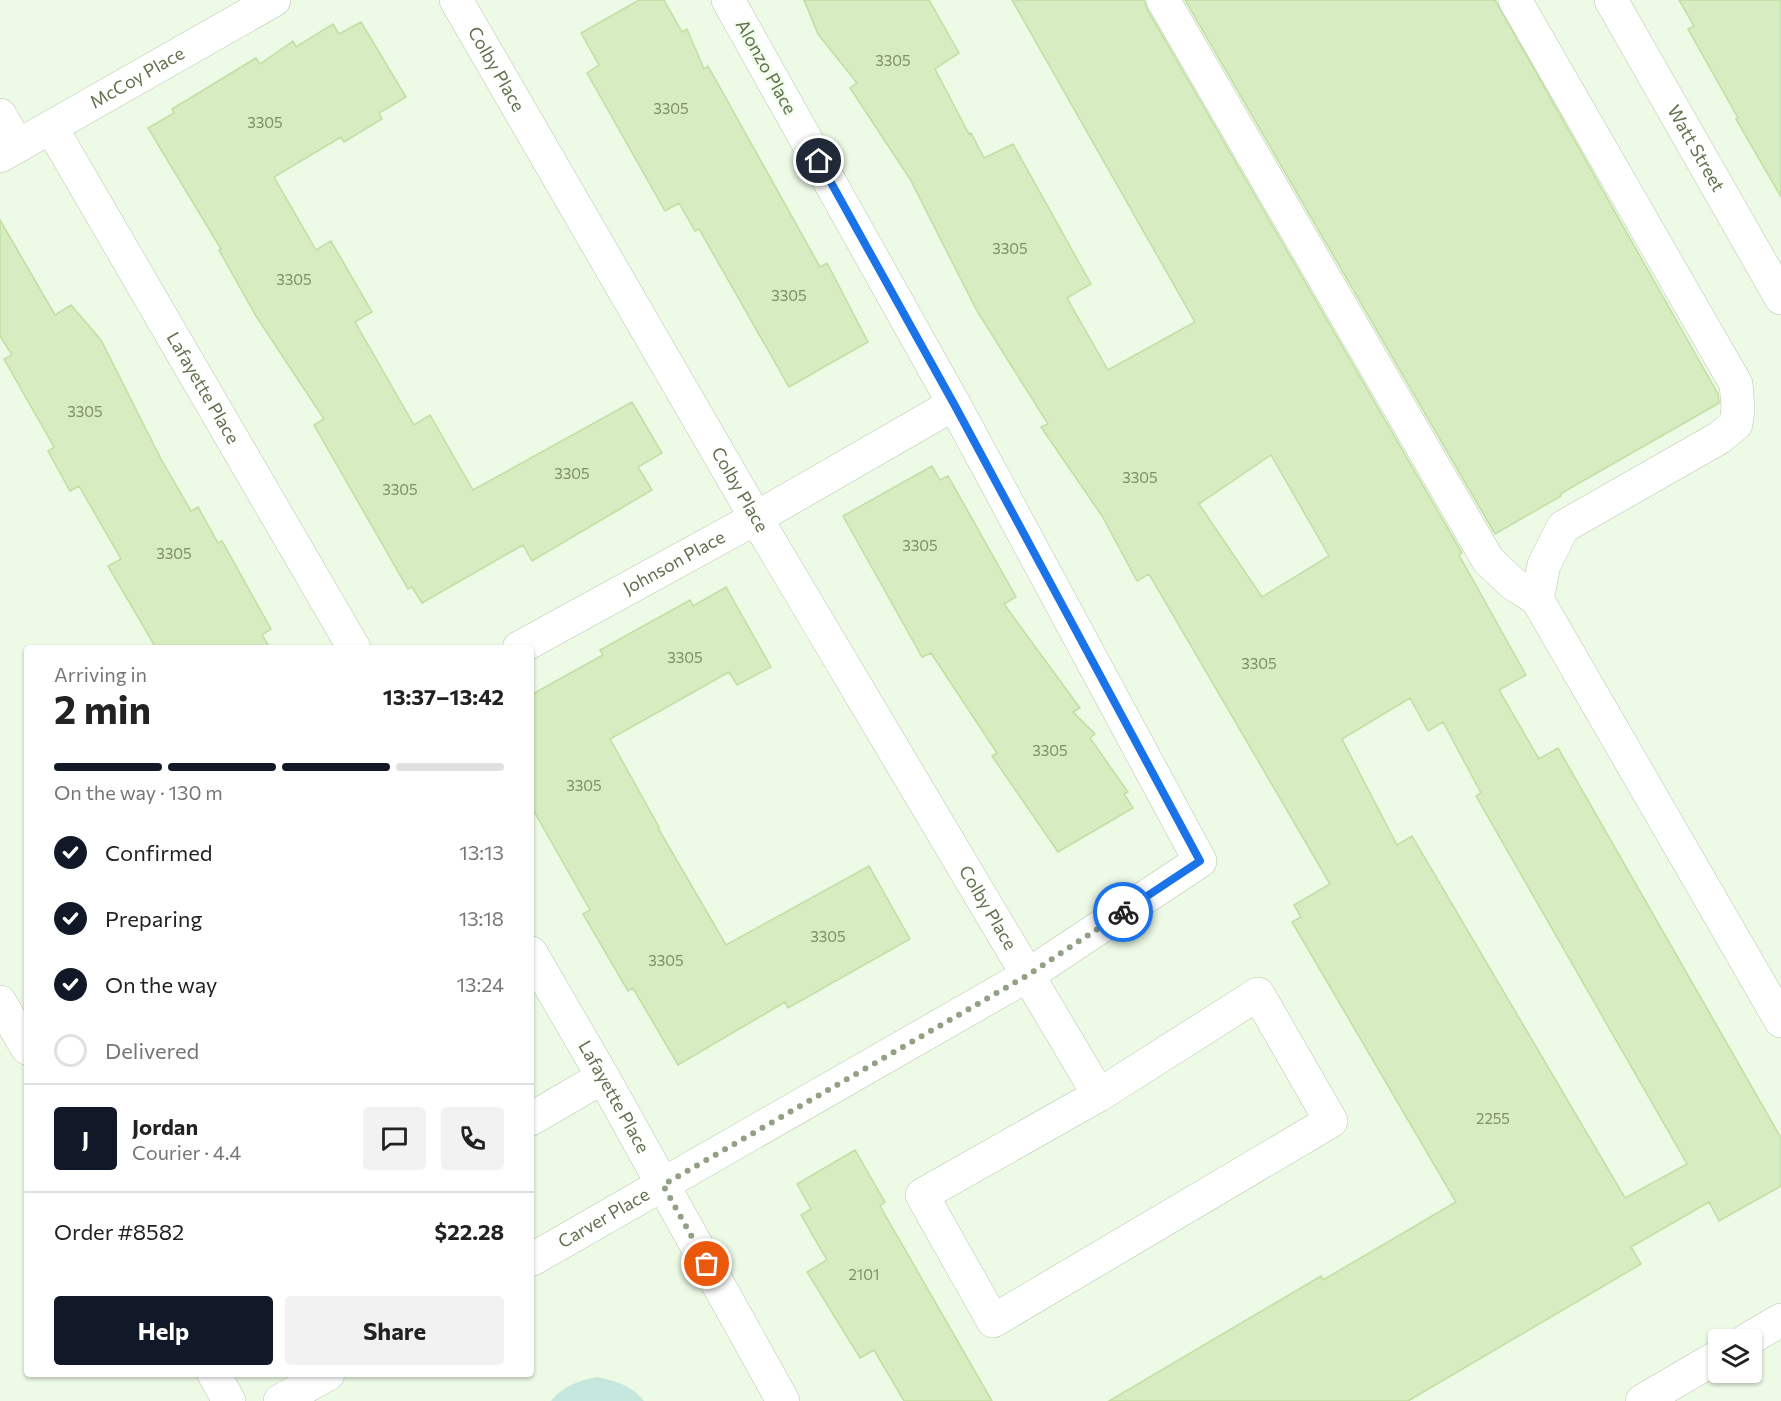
<!DOCTYPE html>
<meta charset="utf-8">
<style>
body{margin:0;font-family:Commissioner,sans-serif;background:#f2f2f2;color:#222;height:100vh;display:flex;flex-direction:column;font-size:22px;white-space:nowrap}
*{box-sizing:border-box;margin:0}
p{font-size:20px;color:#767676}
.icon{flex:none;width:33px;height:33px;fill:none;stroke:currentColor;stroke-width:2;stroke-linecap:round;stroke-linejoin:round}
.map{position:relative;flex:1;overflow:hidden}
.side{position:absolute;left:24px;top:645px;width:510px;height:732px;display:flex;flex-direction:column;background:#fff;border-radius:6px;box-shadow:0 2px 4px #0004}
.side>*{flex:none}
.controls{position:absolute;left:1708px;top:1329px;display:grid;gap:12px}
.controls a{display:grid;place-items:center;width:54px;height:54px;border-radius:6px;background:#fff;box-shadow:0 2px 4px #0004;font-size:30px}
.pin{position:absolute;display:grid;place-items:center;width:51px;height:51px;color:#fff;margin:-26px;border:3px solid #fff;border-radius:50%;box-shadow:0 2px 6px #0007}
.courier{position:absolute;display:grid;place-items:center;width:60px;height:60px;margin:-30px;border:4px solid #1a73e8;border-radius:50%;background:#fff;color:#222;box-shadow:0 2px 8px #0007}
.overview em{font-style:normal;font-weight:700}
.overview div{display:flex;flex-direction:column-reverse}
.overview{display:flex;align-items:center;justify-content:space-between;height:102px;padding:0 30px}
h1{font-size:39px;font-weight:700;line-height:45px}
.bar{display:grid;grid-template-columns:repeat(4,1fr);gap:9px 6px;align-content:center;height:72px;padding:0 30px}
.bar i{height:8px;border-radius:4px;background:#e0e0e0}
.bar .on{background:#111827}
.bar p{grid-column:span 4}
.line{display:flex;align-items:center;gap:15px;padding:0 30px;border-top:2px solid #e0e0e0}
.line div{flex:1}
.round{display:grid;place-items:center;flex:none;width:63px;height:63px;border-radius:6px;background:#f2f2f2}
ol{padding:0 30px;list-style:none}
li{display:flex;align-items:center;gap:18px;height:66px}
li p{margin-inline-start:auto}
li .icon{padding:6px;border-radius:50%;background:#111827;color:#fff;stroke-width:4}
li:last-child{color:#767676}
li i{width:33px;height:33px;border:3px solid #e0e0e0;border-radius:50%}
.action{display:flex;gap:12px;margin-top:auto;padding:12px 30px}
.action a{flex:1;height:69px;border-radius:6px;background:#111827;color:#fff;font-size:24px;font-weight:700;line-height:69px;text-align:center}
.action a+a{background:#f2f2f2;color:#222}
.map>svg:first-child{display:block}
.green{fill:#c6e7dd}
.building{fill:#d7edc1;stroke:#c1dea3;stroke-width:1.5;fill-rule:evenodd}
.lines{fill:none;stroke-linecap:round;stroke-linejoin:round}
.minor-casing{stroke:#b8c8ab;stroke-width:34}
.minor{stroke:#fff;stroke-width:33}
.done{stroke:#92a183;stroke-width:6;stroke-dasharray:0 10.8}
.route{stroke:#1a73e8;stroke-width:8}
.labels{text-anchor:middle;stroke-width:5;stroke-linejoin:round;paint-order:stroke}
.number-label{font-size:15px;fill:#7e906a}
.street-label{font-size:18px;fill:#61714d;stroke:#f1fdec}
</style>
<div class="map">
<svg width="1781" height="1401" viewBox="0 0 1781 1401">
<rect width="100%" height="100%" fill="#ecfae6"/>
<path class="green" d="M 597,1377 C 616,1381 631,1385 644,1401 L 551,1401 C 563,1386 578,1381 597,1377 Z"/>
<path class="building" d="M 639,0 L 664,0 L 682,32 L 687,29 L 704,69 L 708,66 L 820,267 L 827,263 L 868,342 L 789,387 L 699,229 L 695,231 L 679,203 L 665,211 L 587,73 L 599,65 L 581,33 Z
M 804,0 L 929,0 L 959,53 L 935,69 L 969,134 L 971,133 L 984,158 L 1013,144 L 1091,284 L 1067,298 L 1108,370 L 1195,322 L 1012,0 L 1144,0 L 1147,9 L 1462,553 L 1459,555 L 1526,675 L 1499,690 L 1539,759 L 1558,748 L 1781,1138 L 1781,1186 L 1719,1221 L 1709,1202 L 1631,1247 L 1641,1264 L 1408,1401 L 1109,1401 L 1321,1276 L 1323,1280 L 1456,1202 L 1292,922 L 1301,917 L 1294,905 L 1330,884 L 1149,574 L 1137,581 L 1102,516 L 1041,427 L 1048,424 L 977,311 L 910,179 L 850,88 L 857,83 L 818,34 ZM 1271,455 L 1329,556 L 1262,597 L 1199,504 ZM 1410,698 L 1428,731 L 1443,722 L 1481,793 L 1476,796 L 1687,1164 L 1625,1198 L 1412,836 L 1397,845 L 1342,739 Z
M 1185,0 L 1495,0 L 1718,394 L 1719,403 L 1560,494 L 1561,496 L 1495,534 Z
M 1679,0 L 1781,0 L 1781,197 L 1736,119 L 1738,118 L 1688,29 L 1694,26 Z
M 361,22 L 406,97 L 379,113 L 382,119 L 344,142 L 341,137 L 274,177 L 316,250 L 331,241 L 372,312 L 355,322 L 414,425 L 430,415 L 473,490 L 632,402 L 662,453 L 638,467 L 652,490 L 532,561 L 523,545 L 422,603 L 412,587 L 408,589 L 314,425 L 324,419 L 256,316 L 219,250 L 221,249 L 148,128 L 174,113 L 172,109 L 256,58 L 260,64 L 293,41 L 296,47 L 333,24 L 339,34 Z
M 0,220 L 55,315 L 71,305 L 101,340 L 161,459 L 191,511 L 198,507 L 218,543 L 222,541 L 271,629 L 262,635 L 270,648 L 156,648 L 108,566 L 121,559 L 79,486 L 70,491 L 48,451 L 54,447 L 4,359 L 12,355 L 0,336 Z
M 932,466 L 940,480 L 948,476 L 1016,597 L 1004,604 L 1080,708 L 1073,712 L 1095,734 L 1090,738 L 1128,792 L 1124,794 L 1133,808 L 1058,852 L 992,756 L 997,753 L 931,653 L 922,657 L 843,516 Z
M 726,587 L 771,667 L 737,685 L 729,672 L 610,739 L 659,827 L 658,828 L 726,945 L 869,866 L 910,939 L 788,1008 L 785,1002 L 678,1065 L 633,988 L 628,991 L 583,914 L 590,910 L 531,806 L 531,695 L 603,655 L 600,650 L 690,600 L 693,606 Z
M 855,1150 L 885,1202 L 880,1206 L 992,1401 L 904,1401 L 874,1350 L 860,1358 L 807,1272 L 827,1260 L 801,1215 L 811,1209 L 797,1184 Z"/>
<g class="lines">
<g class="minor-casing">
<g id="minor">
<path id="s1" d="M 456,0 L 756,518 L 1099,1095 L 1258,994 L 1331,1121 L 993,1321 L 922,1195 L 1099,1095"/>
<path d="M 1163,0 L 1488,560 L 1512,583 L 1537,599"/>
<path d="M 1515,0 L 1736,384 L 1738,408 L 1736,424 L 1719,438 L 1563,527 L 1544,565 L 1537,599 L 1781,1021"/>
<path id="s2" d="M 1611,0 L 1781,298"/>
<path d="M 0,115 L 18,146"/>
<path id="s3" d="M 51,127 L 354,648"/>
<path id="s4" d="M 0,156 L 274,0"/>
<path id="s5" d="M 519,648 L 756,518 L 954,404"/>
<path id="s6" d="M 531,953 L 603,1077 L 783,1401"/>
<path d="M 0,1002 L 27,1048"/>
<path d="M 531,1119 L 603,1077"/>
<path id="s7" d="M 531,1260 L 1028,975 L 1200,861 L 954,404 L 728,0"/>
<path d="M 1747,1340 L 1781,1320"/>
<path d="M 214,1374 L 229,1401"/>
<path d="M 280,1401 L 328,1374"/>
<path d="M 1642,1401 L 1719,1356"/>
</g>
</g>
<use href="#minor" class="minor"/>
</g>
<g class="lines">
<path class="done" d="M 707,1264 L 663,1185 L 1028,975 L 1123,912"/>
<path class="route" d="M 819,161 L 954,404 L 1200,861 L 1123,912"/>
</g>
<g class="labels">
<g class="number-label">
<text x="893" y="66">3305</text>
<text x="671" y="114">3305</text>
<text x="265" y="128">3305</text>
<text x="1010" y="254">3305</text>
<text x="294" y="285">3305</text>
<text x="789" y="301">3305</text>
<text x="85" y="417">3305</text>
<text x="572" y="479">3305</text>
<text x="1140" y="483">3305</text>
<text x="400" y="495">3305</text>
<text x="920" y="551">3305</text>
<text x="174" y="559">3305</text>
<text x="685" y="663">3305</text>
<text x="1259" y="669">3305</text>
<text x="1050" y="756">3305</text>
<text x="584" y="791">3305</text>
<text x="828" y="942">3305</text>
<text x="666" y="966">3305</text>
<text x="1493" y="1124">2255</text>
<text x="864" y="1280">2101</text>
</g>
<g class="street-label">
<text transform="translate(766 67) rotate(61)" y="6">Alonzo Place</text>
<text dy="6" stroke="none"><textPath href="#s1" startOffset="80">Colby Place</textPath></text>
<text dy="6" stroke="none"><textPath href="#s4" startOffset="158">McCoy Place</textPath></text>
<text dy="6" stroke="none"><textPath href="#s2" startOffset="171">Watt Street</textPath></text>
<text dy="6" stroke="none"><textPath href="#s3" startOffset="302">Lafayette Place</textPath></text>
<text dy="6" stroke="none"><textPath href="#s1" startOffset="566">Colby Place</textPath></text>
<text dy="6" stroke="none"><textPath href="#s5" startOffset="177">Johnson Place</textPath></text>
<text dy="6" stroke="none"><textPath href="#s1" startOffset="1052">Colby Place</textPath></text>
<text dy="6" stroke="none"><textPath href="#s6" startOffset="166">Lafayette Place</textPath></text>
<text dy="6" stroke="none"><textPath href="#s7" startOffset="84">Carver Place</textPath></text>
</g>
</g>
</svg>
<div class="controls">
<a><svg class="icon" aria-label="layers" viewBox="0 0 24 24"><path d="M12 4l9 5-9 5-9-5zM3 14l9 5 9-5"/></svg></a>
</div>
<div class="pin" style="left:707px;top:1264px;background:#ea580c"><svg class="icon" aria-label="bag" viewBox="0 0 24 24"><path d="M5 8h14l-1 12H6zM9 8a3 3 0 0 1 6 0"/></svg></div>
<div class="pin" style="left:819px;top:161px;background:#1f2937"><svg class="icon" aria-label="home" viewBox="0 0 24 24"><path d="M3 11l9-7 9 7M6 9v11h12V9"/></svg></div>
<div class="courier" style="left:1123px;top:912px"><svg class="icon" aria-label="bike" viewBox="0 0 24 24"><circle cx="6" cy="16" r="4"/><circle cx="18" cy="16" r="4"/><path d="M6 16l4-8h5l3 8M10 8l3 8H6M13 5h3"/></svg></div>
<section class="side">
<div class="overview"><div><h1>2 min</h1><p>Arriving in</p></div><em>13:37–13:42</em></div>
<div class="bar"><i class="on"></i><i class="on"></i><i class="on"></i><i></i><p>On the way · 130 m</p></div>
<ol>
<li><svg class="icon" aria-label="check" viewBox="0 0 24 24"><path d="M5 12l5 5 9-10"/></svg>Confirmed<p>13:13</p></li>
<li><svg class="icon" aria-label="check" viewBox="0 0 24 24"><path d="M5 12l5 5 9-10"/></svg>Preparing<p>13:18</p></li>
<li><svg class="icon" aria-label="check" viewBox="0 0 24 24"><path d="M5 12l5 5 9-10"/></svg>On the way<p>13:24</p></li>
<li><i></i>Delivered</li>
</ol>
<div class="line" style="height:108px"><b class="round" style="background:#111827;color:#fff">J</b><div><b>Jordan</b><p>Courier · 4.4</p></div><a class="round"><svg class="icon" aria-label="chat" viewBox="0 0 24 24"><path d="M4 5h16v11H9l-5 4z"/></svg></a><a class="round"><svg class="icon" aria-label="phone" viewBox="0 0 24 24"><path d="M5 4h4l2 5-3 2q2 4 5 5l2-3 5 2v4C11 20 4 13 5 4z"/></svg></a></div>
<div class="line" style="height:78px"><div>Order #8582</div><b>$22.28</b></div>
<div class="action"><a>Help</a><a>Share</a></div>
</section>
</div>
